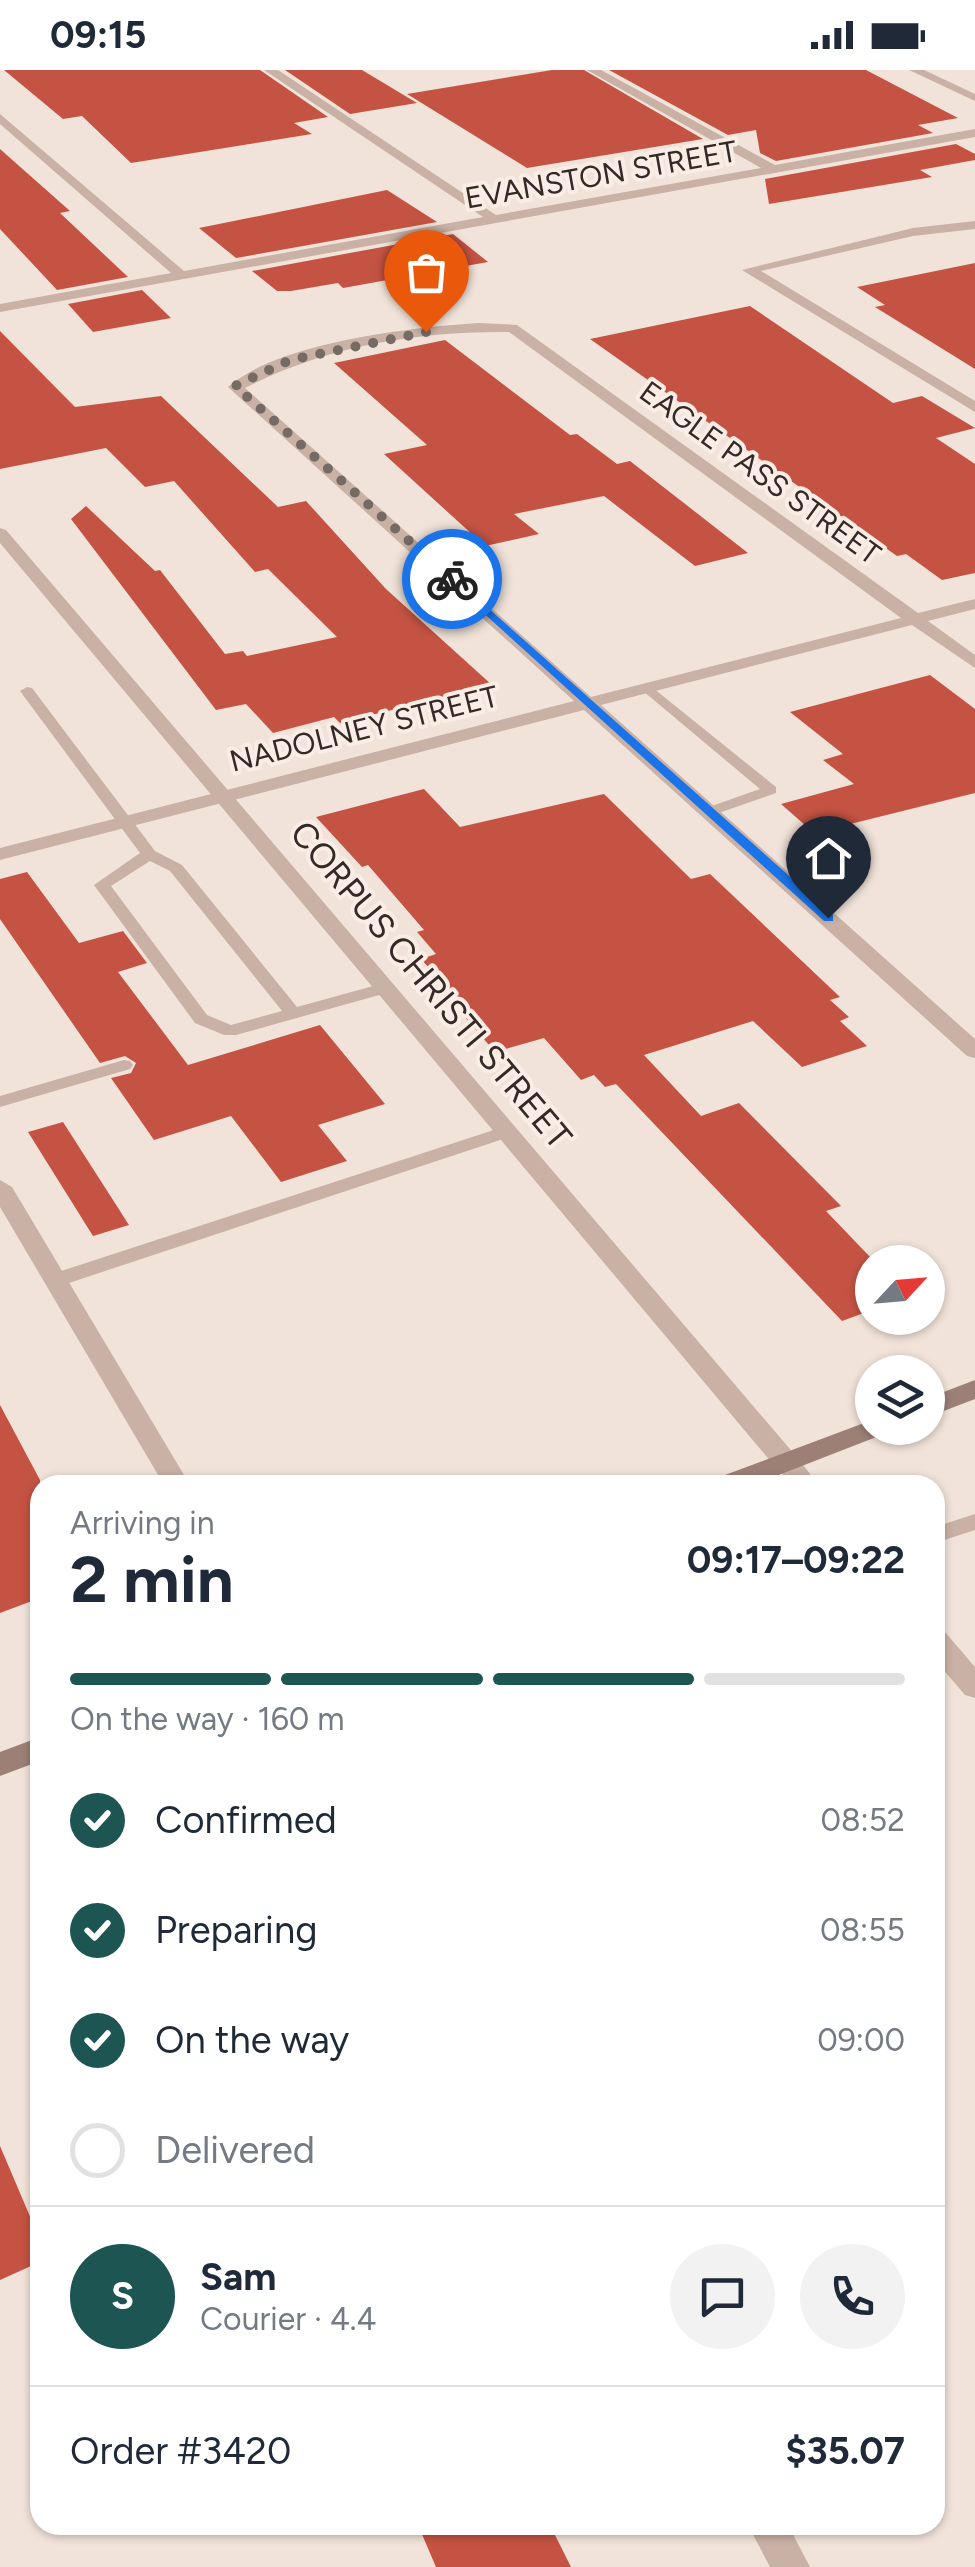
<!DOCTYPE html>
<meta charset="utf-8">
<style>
body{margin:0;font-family:Figtree,sans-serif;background:#f2f2f3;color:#1f2937;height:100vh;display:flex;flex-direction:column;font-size:38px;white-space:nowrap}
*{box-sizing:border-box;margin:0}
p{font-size:32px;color:#747a83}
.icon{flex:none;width:55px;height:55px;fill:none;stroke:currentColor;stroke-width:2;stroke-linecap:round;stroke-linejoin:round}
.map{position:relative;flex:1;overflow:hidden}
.side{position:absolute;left:30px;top:1405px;width:915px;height:1060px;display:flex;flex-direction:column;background:#fff;border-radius:30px;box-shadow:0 2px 8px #0004}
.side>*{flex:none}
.needle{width:65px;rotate:64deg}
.buttons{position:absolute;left:855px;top:1175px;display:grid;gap:20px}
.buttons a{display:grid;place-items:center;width:90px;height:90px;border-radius:50%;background:#fff;box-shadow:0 2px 8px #0004;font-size:50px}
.pin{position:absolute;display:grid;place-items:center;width:85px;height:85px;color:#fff;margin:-102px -42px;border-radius:50% 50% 50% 0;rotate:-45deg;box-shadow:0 0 10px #0007}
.pin .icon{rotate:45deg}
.courier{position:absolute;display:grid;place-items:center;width:100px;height:100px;margin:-50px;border:8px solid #1a73e8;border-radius:50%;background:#fff;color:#222;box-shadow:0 2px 12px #0007}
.overview em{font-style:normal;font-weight:700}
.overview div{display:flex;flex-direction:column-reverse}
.overview{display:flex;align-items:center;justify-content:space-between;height:170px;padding:0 40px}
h1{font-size:65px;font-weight:700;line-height:75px}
.bar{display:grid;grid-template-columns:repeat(4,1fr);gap:15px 10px;align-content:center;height:120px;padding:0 40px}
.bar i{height:12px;border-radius:8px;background:#e0e1e3}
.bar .on{background:#1c5552}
.bar p{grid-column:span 4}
.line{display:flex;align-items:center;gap:25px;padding:0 40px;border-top:2px solid #e0e1e3}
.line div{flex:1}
.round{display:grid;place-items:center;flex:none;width:105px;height:105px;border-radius:52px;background:#f2f2f3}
ol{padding:0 40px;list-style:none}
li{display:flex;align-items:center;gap:30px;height:110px}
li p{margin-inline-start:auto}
li .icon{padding:10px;border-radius:50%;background:#1c5552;color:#fff;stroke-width:4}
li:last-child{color:#747a83}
li i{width:55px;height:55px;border:5px solid #e0e1e3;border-radius:50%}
.status{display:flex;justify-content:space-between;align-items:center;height:70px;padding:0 50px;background:#fff;direction:ltr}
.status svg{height:28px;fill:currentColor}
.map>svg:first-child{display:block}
.building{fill:#c55343}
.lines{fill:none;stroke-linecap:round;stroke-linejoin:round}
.service{fill:#c9b1a5;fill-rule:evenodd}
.minor{fill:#c9b1a5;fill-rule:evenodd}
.tertiary{fill:#c9b1a5;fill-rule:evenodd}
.secondary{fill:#9c8076;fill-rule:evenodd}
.route{fill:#1a73e8}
.done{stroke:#766a65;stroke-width:10;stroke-dasharray:0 18}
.labels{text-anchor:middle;stroke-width:8;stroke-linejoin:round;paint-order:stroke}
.far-street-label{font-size:30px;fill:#342926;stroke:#f9ede5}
.street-label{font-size:35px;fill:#342926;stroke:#f9ede5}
</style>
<div class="status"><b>09:15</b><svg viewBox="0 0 49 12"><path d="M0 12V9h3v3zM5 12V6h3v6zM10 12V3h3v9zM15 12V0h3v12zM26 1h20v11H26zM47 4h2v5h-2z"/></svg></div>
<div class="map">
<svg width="975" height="2497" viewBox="0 0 975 2497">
<rect width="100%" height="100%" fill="#f1e3d9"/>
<path class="building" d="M 4,0 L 260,0 L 328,47 L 294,53 L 312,64 L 131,93 L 82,46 L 63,49 Z
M 285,0 L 362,0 L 417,33 L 350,44 Z
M 552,0 L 584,0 L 703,69 L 527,98 L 407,24 Z
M 609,0 L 866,0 L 958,48 L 918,55 L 933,63 L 776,91 L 760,83 L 756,60 L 728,65 Z
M 956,74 L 975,84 L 975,90 L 920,100 L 932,107 L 769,134 L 765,109 Z
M 0,79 L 70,141 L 60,143 L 128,207 L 57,220 L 0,159 Z
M 387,120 L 437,152 L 236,188 L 199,158 Z
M 453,164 L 488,192 L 343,218 L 338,213 L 291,221 L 277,221 L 252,201 Z
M 975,193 L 975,299 L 875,237 L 885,235 L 857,217 Z
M 142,220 L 171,248 L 93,262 L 68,234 Z
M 750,236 L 893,333 L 922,326 L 975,358 L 936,368 L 975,394 L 975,503 L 942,510 L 906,484 L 897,486 L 590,269 Z
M 0,261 L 75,337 L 161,326 L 278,437 L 306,431 L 386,519 L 492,615 L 340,653 L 334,647 L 273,663 L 246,634 L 216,640 L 71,449 L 86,436 L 155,501 L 160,500 L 225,584 L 243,581 L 247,586 L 337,567 L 268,499 L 255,502 L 174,411 L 145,417 L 106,378 L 0,399 Z
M 445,270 L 570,365 L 577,364 L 617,394 L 630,391 L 748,483 L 695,496 L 604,426 L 514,444 L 539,464 L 485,476 L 384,384 L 427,375 L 334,293 Z
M 930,605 L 975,639 L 975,723 L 814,763 L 781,734 L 854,714 L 823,690 L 843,684 L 790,642 Z
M 424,719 L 460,757 L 604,724 L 691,809 L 710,804 L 840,927 L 830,930 L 849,947 L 840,951 L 867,976 L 802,997 L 753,951 L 644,985 L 701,1046 L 739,1033 L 841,1136 L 826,1141 L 872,1189 L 872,1240 L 842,1251 L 616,1014 L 605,1017 L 594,1005 L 581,1010 L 544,968 L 495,982 L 464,946 L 470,944 L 421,889 L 436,884 L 417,862 L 424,860 L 368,795 L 362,797 L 316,747 Z
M 27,802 L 79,873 L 123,861 L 147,893 L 118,902 L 188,995 L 320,955 L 385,1034 L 318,1055 L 347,1091 L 281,1112 L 231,1046 L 154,1070 L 111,1008 L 131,1003 L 136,993 L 125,986 L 100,993 L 0,849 L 0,809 Z
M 63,1052 L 129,1155 L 93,1166 L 28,1062 Z
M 0,1335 L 40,1410 L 40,1528 L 0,1543 Z
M 0,2076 L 40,2170 L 40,2192 L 0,2210 Z
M 418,2455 L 550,2455 L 571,2497 L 436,2497 Z"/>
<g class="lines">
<path class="service" d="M 648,614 L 776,717 L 776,723 L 716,744 L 706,744 L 706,738 L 760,719 L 643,621 L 641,618 Z
M 27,617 L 32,618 L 155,781 L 182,795 L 297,937 L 384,913 L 393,918 L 390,922 L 236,965 L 224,965 L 195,953 L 94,815 L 140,783 L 20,621 ZM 150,791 L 170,801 L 282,941 L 231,955 L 207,945 L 111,816 Z
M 124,990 L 130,991 L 133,995 L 130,999 L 0,1037 L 0,1026 Z
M 506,1056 L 512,1058 L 515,1062 L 512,1066 L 63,1215 L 56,1216 L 46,1210 L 49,1205 Z
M 975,1444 L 975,1460 L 935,1473 L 935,1457 Z"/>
<path class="minor" d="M 264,0 L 278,0 L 496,145 L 761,98 L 587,0 L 601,0 L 775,95 L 975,59 L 975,67 L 0,242 L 0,234 L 171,203 L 0,54 L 0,44 L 184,201 L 483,147 Z
M 909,0 L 924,0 L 975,24 L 975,31 Z
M 975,151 L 975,159 L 913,166 L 761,201 L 975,331 L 975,342 L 742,200 L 913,158 Z
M 480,253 L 517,255 L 918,543 L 975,529 L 975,539 L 928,551 L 975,585 L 975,598 L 912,555 L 601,635 L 975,969 L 975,988 L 967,986 L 584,640 L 0,790 L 0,778 L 574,631 L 228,317 C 279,272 413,257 480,253 ZM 509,262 L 901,548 L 591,627 L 245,318 C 326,276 418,261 509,262 Z
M 0,1110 L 12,1117 L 190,1415 L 164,1415 L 0,1137 Z
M 786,1383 L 795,1385 L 819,1415 L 791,1415 L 773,1392 L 777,1385 Z
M 935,1559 L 945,1562 L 975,1597 L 975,1628 L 965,1625 L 935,1590 Z
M 748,2455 L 788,2455 L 810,2497 L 770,2497 Z"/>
<path class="tertiary" d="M 0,458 L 6,460 L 795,1385 L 799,1392 L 795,1399 L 777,1399 L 0,473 Z"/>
<path class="secondary" d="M 975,1310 L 975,1329 L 928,1347 L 928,1328 Z
M 872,1350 L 872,1358 L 888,1358 L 884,1364 L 753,1415 L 713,1415 L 717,1408 Z
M 40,1667 L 40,1691 L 0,1706 L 0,1682 Z"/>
</g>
<path class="route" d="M 452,506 L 833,845 L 833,851 L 824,851 L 448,511 Z"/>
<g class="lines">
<path class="done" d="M 426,262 L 290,290 L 235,316 L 452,509"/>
</g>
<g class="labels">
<g class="far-street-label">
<text transform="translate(601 105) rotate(-10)" y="10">EVANSTON STREET</text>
<text transform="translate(760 403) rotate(36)" y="10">EAGLE PASS STREET</text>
<text transform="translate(364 659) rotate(-14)" y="10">NADOLNEY STREET</text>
</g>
<g class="street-label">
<text transform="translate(431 915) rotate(50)" y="12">CORPUS CHRISTI STREET</text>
</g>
</g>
</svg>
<div class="buttons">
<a><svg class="needle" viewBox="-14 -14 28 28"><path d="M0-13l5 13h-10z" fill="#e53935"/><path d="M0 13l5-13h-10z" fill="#747a83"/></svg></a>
<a><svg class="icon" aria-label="layers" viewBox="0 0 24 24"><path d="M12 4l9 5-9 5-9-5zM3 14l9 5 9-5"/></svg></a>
</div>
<div class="pin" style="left:426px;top:262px;background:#ea580c"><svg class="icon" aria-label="bag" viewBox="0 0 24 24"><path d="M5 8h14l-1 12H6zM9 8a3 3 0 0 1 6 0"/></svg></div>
<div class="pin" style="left:828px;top:848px;background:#1f2937"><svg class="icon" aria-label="home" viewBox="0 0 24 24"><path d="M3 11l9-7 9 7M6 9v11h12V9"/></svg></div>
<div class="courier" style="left:452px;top:509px"><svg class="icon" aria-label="bike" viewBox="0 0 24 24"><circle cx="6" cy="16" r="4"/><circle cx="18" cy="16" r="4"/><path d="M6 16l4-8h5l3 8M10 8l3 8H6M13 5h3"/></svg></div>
<section class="side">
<div class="overview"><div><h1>2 min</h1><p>Arriving in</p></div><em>09:17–09:22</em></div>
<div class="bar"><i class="on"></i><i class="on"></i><i class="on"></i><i></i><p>On the way · 160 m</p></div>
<ol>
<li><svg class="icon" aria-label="check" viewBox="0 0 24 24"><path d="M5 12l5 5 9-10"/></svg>Confirmed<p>08:52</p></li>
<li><svg class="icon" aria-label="check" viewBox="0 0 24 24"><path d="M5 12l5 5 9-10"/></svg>Preparing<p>08:55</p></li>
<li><svg class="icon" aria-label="check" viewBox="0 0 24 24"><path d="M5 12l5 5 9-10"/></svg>On the way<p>09:00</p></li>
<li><i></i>Delivered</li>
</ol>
<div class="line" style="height:180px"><b class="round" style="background:#1c5552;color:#fff">S</b><div><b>Sam</b><p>Courier · 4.4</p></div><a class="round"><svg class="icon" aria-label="chat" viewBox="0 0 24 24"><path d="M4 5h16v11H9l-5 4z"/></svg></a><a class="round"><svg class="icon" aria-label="phone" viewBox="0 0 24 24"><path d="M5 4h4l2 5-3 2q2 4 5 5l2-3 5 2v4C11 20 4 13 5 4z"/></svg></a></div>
<div class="line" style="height:130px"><div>Order #3420</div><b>$35.07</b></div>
</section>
</div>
